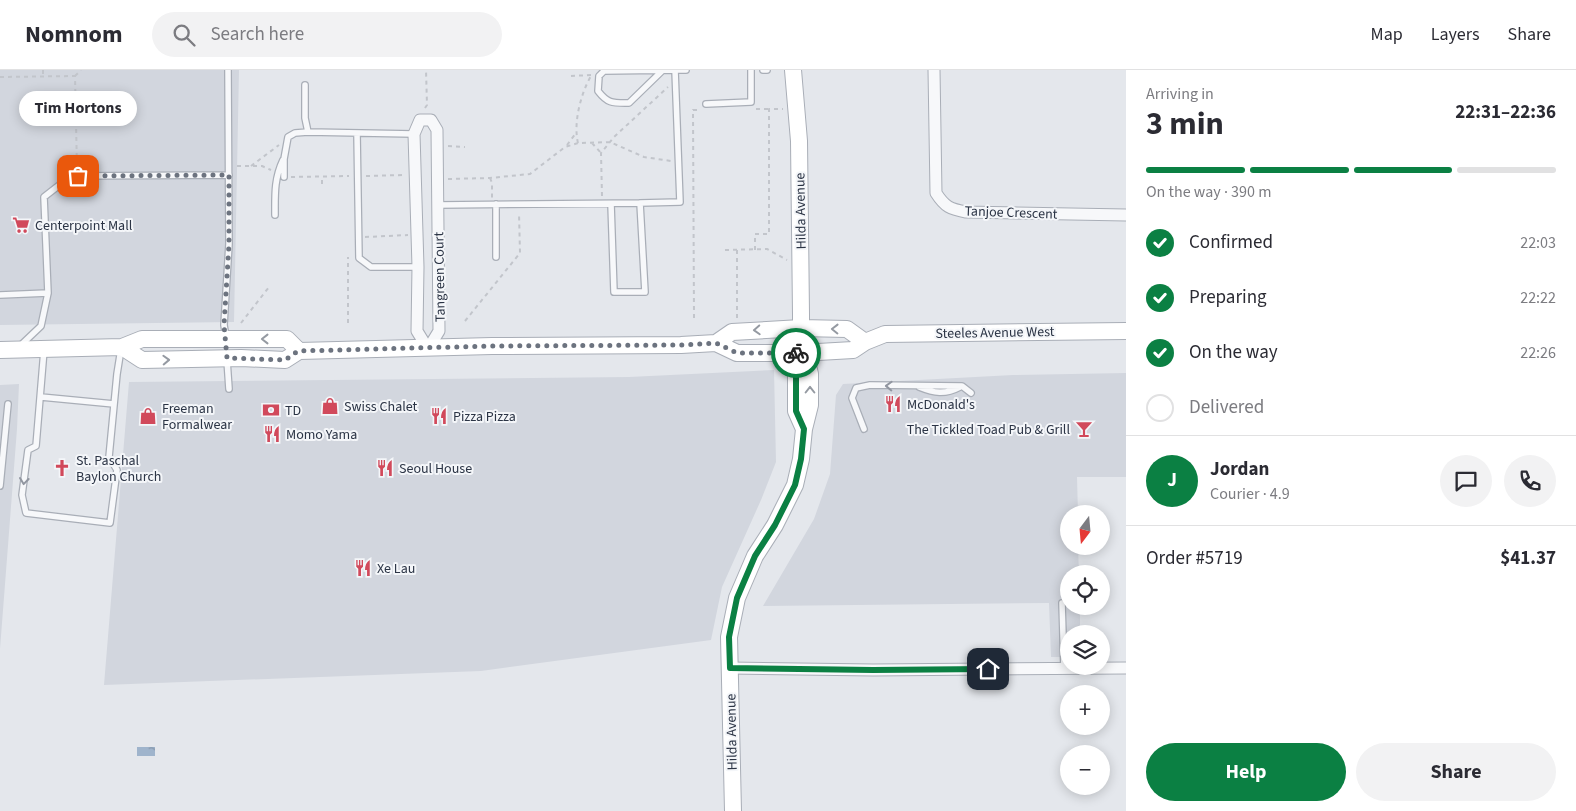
<!DOCTYPE html>
<meta charset="utf-8">
<style>
body{margin:0;font-family:"Source Sans 3",sans-serif;background:#f2f2f3;color:#2b2b33;height:100vh;display:flex;flex-direction:column;font-size:19px;white-space:nowrap}
*{box-sizing:border-box;margin:0}
p{font-size:16px;color:#7c7c81}
.icon{flex:none;width:28px;height:28px;fill:none;stroke:currentColor;stroke-width:2;stroke-linecap:round;stroke-linejoin:round}
.map{position:relative;flex:1;overflow:hidden}
.sheet{display:flex;flex-direction:column;background:#fff;width:450px}
.sheet>*{flex:none}
.needle{width:32px;rotate:196deg}
.fabs{position:absolute;left:1060px;top:435px;display:grid;gap:10px}
.fabs a{display:grid;place-items:center;width:50px;height:50px;border-radius:50%;background:#fff;box-shadow:0 2px 12px #0003;font-size:25px}
.pin{position:absolute;display:grid;place-items:center;width:42px;height:42px;color:#fff;margin:-21px;border-radius:10px;box-shadow:0 2px 8px #0006}
.courier{position:absolute;display:grid;place-items:center;width:50px;height:50px;margin:-25px;border:4px solid #0b8043;border-radius:50%;background:#fff;color:#222;box-shadow:0 1px 6px #0007}
.bubble{position:absolute;height:35px;border-radius:18px;background:#fff;box-shadow:0 2px 12px #0003;font-size:16px;font-weight:700;line-height:35px;text-align:center}
.overview em{font-style:normal;font-weight:700}
.overview div{display:flex;flex-direction:column-reverse}
.overview{display:flex;align-items:center;justify-content:space-between;height:85px;padding:0 20px}
h1{font-size:32px;font-weight:700;line-height:38px}
.bar{display:grid;grid-template-columns:repeat(4,1fr);gap:8px 5px;align-content:center;height:60px;padding:0 20px}
.bar i{height:6px;border-radius:4px;background:#e1e1e2}
.bar .on{background:#0b8043}
.bar p{grid-column:span 4}
.line{display:flex;align-items:center;gap:12px;padding:0 20px;border-top:1px solid #e1e1e2}
.line div{flex:1}
.round{display:grid;place-items:center;flex:none;width:52px;height:52px;border-radius:26px;background:#f2f2f3}
ol{padding:0 20px;list-style:none}
li{display:flex;align-items:center;gap:15px;height:55px}
li p{margin-inline-start:auto}
li .icon{padding:5px;border-radius:50%;background:#0b8043;color:#fff;stroke-width:4}
li:last-child{color:#7c7c81}
li i{width:28px;height:28px;border:2px solid #e1e1e2;border-radius:50%}
.cta{display:flex;gap:10px;margin-top:auto;padding:10px 20px}
.cta a{flex:1;height:58px;border-radius:30px;background:#0b8043;color:#fff;font-size:20px;font-weight:700;line-height:58px;text-align:center}
.cta a+a{background:#f2f2f3;color:#2b2b33}
header{display:flex;align-items:center;gap:30px;box-sizing:border-box;height:70px;padding:0 25px;background:#fff;border-bottom:1px solid #e1e1e2}
header strong{font-size:24px}
nav{display:flex;gap:28px;margin-inline-start:auto;font-size:18px}
.search{width:350px;height:45px;background:#f2f2f3;display:flex;align-items:center;gap:12px;box-sizing:border-box;padding:0 18px;border-radius:28px;color:#7c7c81;font-size:19px}
main{display:flex;flex:1;min-height:0}
.map>svg:first-child{display:block}
.built{fill:#d2d6de}
.water{fill:url(#water-ripples)}
.lines{fill:none;stroke-linecap:round;stroke-linejoin:round}
.lane-casing{stroke:#a9aeb7;stroke-width:8}
.street-casing{stroke:#a9aeb7;stroke-width:13}
.secondary-casing{stroke:#a9aeb7;stroke-width:18}
.path{stroke:#c2c5cb;stroke-width:2;stroke-dasharray:4 4;stroke-linecap:butt}
.lane{stroke:#f7f8fa;stroke-width:5.5}
.street{stroke:#f7f8fa;stroke-width:11}
.secondary{stroke:#fff;stroke-width:16}
.oneway{stroke:#959aa2}
.oneway2{stroke:#9196a0}
.done{stroke:#6c737f;stroke-width:5;stroke-dasharray:0 9}
.route{stroke:#0b8043;stroke-width:6}
.labels{text-anchor:middle;stroke-width:4;stroke-linejoin:round;paint-order:stroke}
.street-label{font-size:14px;fill:#2b3445;stroke:#f4f6f9}
.poi-label{font-size:14px;fill:#2b3445;stroke:#f4f6f9;text-anchor:start}
</style>
<header>
<strong>Nomnom</strong>
<div class="search"><svg class="icon" aria-label="search" viewBox="0 0 24 24"><circle cx="10" cy="10" r="6"/><path d="M15 15l6 6"/></svg>Search here</div>
<nav><a>Map</a><a>Layers</a><a>Share</a></nav>
</header>
<main>
<div class="map">
<svg width="1126" height="741" viewBox="0 0 1126 741">
<defs>
<pattern id="water-ripples" width="26" height="14" patternUnits="userSpaceOnUse" patternTransform="scale(1.25)"><rect width="26" height="14" fill="#9fb4cc"/><path d="M2 4q2-2 4 0t4 0M15 11q2-2 4 0t4 0" fill="none" stroke="#8293a7"/></pattern>
</defs>
<rect width="100%" height="100%" fill="#e4e7ec"/>
<path class="built" d="M 0,0 L 239,0 L 234,252 L 0,255 Z
M 774,300 L 776,392 L 761,430 L 722,517 L 711,570 L 481,601 L 104,615 L 129,312 L 629,307 Z
M 1126,303 L 1126,407 L 1077,407 L 1078,444 L 1069,444 L 1069,476 L 1078,476 L 1079,504 L 1069,504 L 1069,536 L 1080,536 L 1080,564 L 1069,564 L 1069,587 L 1051,587 L 1049,533 L 763,536 L 814,449 L 830,404 L 836,325 L 843,314 L 1013,305 Z
M 19,314 L 17,359 L 0,579 L 0,315 Z"/>
<path class="water" d="M 137,677 L 155,677 L 155,686 L 137,686 Z"/>
<g class="lines">
<g class="lane-casing">
<path id="lane" d="M 663,0 L 629,33 C 613,33 608,34 598,21 L 599,6 L 604,1 L 675,0
M 763,0 L 767,0
M 305,15 L 305,48 L 308,62
M 706,34 L 751,32 L 751,0
M 357,63 L 359,188 L 371,197 L 418,197
M 284,107 L 284,89 L 288,67 L 295,63 L 308,62 L 414,64
M 640,133 L 680,132 L 675,0 L 686,0
M 438,135 L 640,133 L 645,222 L 614,222 L 611,134
M 275,145 C 275,125 274,109 283,90
M 496,187 L 496,134
M 0,225 L 48,223
M 226,267 L 224,255 L 229,174 L 228,0
M 21,275 L 41,256 L 48,223 L 44,127 L 71,106 L 229,105
M 44,280 L 36,376 L 28,380 L 22,425 L 26,443 L 110,453 L 117,400 L 109,387 L 117,304 L 121,279
M 227,290 L 229,319
M 919,317 C 934,323 945,325 960,317
M 41,327 L 114,334
M 864,359 L 852,328 L 856,318 L 870,315 L 962,316 L 971,323
M 0,416 L 8,334
M 1062,533 L 1064,599"/>
</g>
<g class="street-casing">
<path id="street" d="M 934,0 L 936,123 C 945,137 950,139 966,142 L 1126,145
M 420,50 L 431,50 L 437,60 L 439,261 L 428,279 L 417,261 L 418,197 L 414,64 Z
M 730,598 L 873,600 L 1126,598"/>
</g>
<g class="secondary-casing">
<path id="secondary" d="M 793,0 L 799,71 L 801,244 L 801,283 L 796,296 L 796,341 L 804,359
M 716,273 L 732,262 L 801,258 L 847,259 L 865,272
M 122,277 L 142,290 L 241,288 L 285,290 L 299,281 L 492,276 L 681,275 L 716,273 L 737,283 L 801,283 L 853,280 L 865,272 L 885,264 L 1126,261
M 0,280 L 122,277 L 142,269 L 287,269 L 299,281
M 733,741 L 729,567 L 737,528 L 755,486 L 775,455 L 795,415 L 801,389 L 804,359 L 810,335 L 810,304 L 808,296 L 801,283"/>
</g>
<path class="path" d="M 43,0 L 43,6
M 75,6 L 81,0
M 571,6 L 591,5
M 0,7 L 75,6 L 77,99
M 425,38 L 427,35 L 426,0
M 756,39 L 769,39
M 578,73 C 573,53 581,23 591,6
M 592,73 L 601,83
M 567,75 L 576,63
M 448,76 L 465,77
M 237,96 L 262,96 L 271,100
M 251,96 L 279,75
M 366,106 L 404,105
M 291,107 L 349,106
M 490,108 L 492,113 L 492,128
M 448,109 L 490,108 L 530,104 L 565,77 L 578,73 L 610,72 L 644,87 L 671,91
M 322,114 L 322,107
M 602,126 L 601,83 L 614,67 L 668,17
M 365,167 L 408,165
M 725,180 L 767,179 L 787,190
M 755,180 L 755,164 L 769,164 L 769,39 L 783,39
M 694,248 L 693,40 L 701,40
M 737,248 L 737,180
M 465,251 L 520,183 L 519,143
M 241,253 L 269,217
M 348,253 L 348,187"/>
<use href="#lane" class="lane"/>
<use href="#street" class="street"/>
<use href="#secondary" class="secondary"/>
</g>
<defs><path id="oneway-chevron" d="M-2-3.5L2.5 0L-2 3.5" fill="none" stroke-width="1.6" stroke-linecap="round" stroke-linejoin="round" transform="scale(1.25)"/></defs>
<g class="oneway">
<use href="#oneway-chevron" transform="translate(835 259) rotate(-179)"/>
<use href="#oneway-chevron" transform="translate(757 260) rotate(177)"/>
<use href="#oneway-chevron" transform="translate(265 269) rotate(-180)"/>
<use href="#oneway-chevron" transform="translate(166 290) rotate(-2)"/>
<use href="#oneway-chevron" transform="translate(810 320) rotate(-90)"/>
</g>
<g class="oneway2">
<use href="#oneway-chevron" transform="translate(889 316) rotate(-178)"/>
<use href="#oneway-chevron" transform="translate(24 411) rotate(97)"/>
</g>
<g class="lines">
<path class="done" d="M 78,106 L 229,105 L 229,174 L 224,255 L 227,288 L 285,290 L 298,281 L 492,276 L 682,275 L 716,273 L 737,283 L 796,283"/>
<path class="route" d="M 796,283 L 801,283 L 796,296 L 796,341 L 804,359 L 801,389 L 795,415 L 775,455 L 755,486 L 737,528 L 729,567 L 730,598 L 873,600 L 988,599"/>
</g>
<defs>
<g id="supermarket-bare" transform="scale(1.35)"><path d="M-6-5.5h2.5l.6 2H6L4.5 2H-2.5L-4.4-4H-6ZM-1.5 3.2a1.3 1.3 0 1 0 .1 0ZM3 3.2a1.3 1.3 0 1 0 .1 0Z" fill="#d1495b" stroke="#f4f6f9" stroke-width="2.5" paint-order="stroke"/></g>
<g id="restaurant-bare" transform="scale(1.35)"><path d="M-5-6h1v4h1v-4h1v4h1v-4h1v5L-1.5 .5V6h-2V.5L-5-1ZM5-6V6H3V1.5H1.5Q1.5-4 5-6Z" fill="#d1495b" stroke="#f4f6f9" stroke-width="2.5" paint-order="stroke"/></g>
<g id="shop-bare" transform="scale(1.35)"><path d="M-5-2.5h2.3a2.7 3.5 0 0 1 5.4 0H5L5.5 6h-11ZM-1.5-2.5h3a1.5 2.3 0 0 0-3 0Z" fill="#d1495b" stroke="#f4f6f9" stroke-width="2.5" paint-order="stroke"/></g>
<g id="bank-bare" transform="scale(1.35)"><path d="M-6-4H6V4H-6ZM0-2.3a2.3 2.3 0 1 0 0 4.6a2.3 2.3 0 1 0 0-4.6Z" fill="#d1495b" stroke="#f4f6f9" stroke-width="2.5" paint-order="stroke"/></g>
<g id="bar-bare" transform="scale(1.35)"><path d="M-6-5H6L.8 .8V4.5H3.5V6h-7V4.5H-.8V.8Z" fill="#d1495b" stroke="#f4f6f9" stroke-width="2.5" paint-order="stroke"/></g>
<g id="church-bare" transform="scale(1.35)"><path d="M-1.2-6h2.4v3.5h3.3v2.4h-3.3V6h-2.4V-.1h-3.3v-2.4h3.3Z" fill="#d1495b" stroke="#f4f6f9" stroke-width="2.5" paint-order="stroke"/></g>
</defs>
<g fill-rule="evenodd">
<use href="#supermarket-bare" x="21" y="155"/>
<use href="#restaurant-bare" x="893" y="334"/>
<use href="#shop-bare" x="330" y="336"/>
<use href="#bank-bare" x="271" y="340"/>
<use href="#shop-bare" x="148" y="346"/>
<use href="#restaurant-bare" x="439" y="346"/>
<use href="#bar-bare" x="1084" y="359"/>
<use href="#restaurant-bare" x="272" y="364"/>
<use href="#church-bare" x="62" y="398"/>
<use href="#restaurant-bare" x="385" y="398"/>
<use href="#restaurant-bare" x="363" y="498"/>
</g>
<g class="labels">
<g class="street-label">
<text transform="translate(800 141) rotate(-91)" y="5">Hilda Avenue</text>
<text transform="translate(1011 142) rotate(2)" y="5">Tanjoe Crescent</text>
<text transform="translate(439 207) rotate(-91)" y="5">Tangreen Court</text>
<text transform="translate(995 262) rotate(-1)" y="5">Steeles Avenue West</text>
<text transform="translate(731 662) rotate(-91)" y="5">Hilda Avenue</text>
</g>
<g class="poi-label">
<text x="35" y="160">Centerpoint Mall</text>
<text x="907" y="339">McDonald's</text>
<text x="344" y="341">Swiss Chalet</text>
<text x="162" y="343">Freeman<tspan x="162" dy="16">Formalwear</tspan></text>
<text x="285" y="345">TD</text>
<text x="453" y="351">Pizza Pizza</text>
<text x="1070" y="364" text-anchor="end">The Tickled Toad Pub &amp; Grill</text>
<text x="286" y="369">Momo Yama</text>
<text x="76" y="395">St. Paschal<tspan x="76" dy="16">Baylon Church</tspan></text>
<text x="399" y="403">Seoul House</text>
<text x="377" y="503">Xe Lau</text>
</g>
</g>
</svg>
<div class="fabs">
<a><svg class="needle" viewBox="-14 -14 28 28"><path d="M0-13l5 13h-10z" fill="#e53935"/><path d="M0 13l5-13h-10z" fill="#7c7c81"/></svg></a>
<a><svg class="icon" aria-label="locate" viewBox="0 0 24 24"><circle cx="12" cy="12" r="6"/><path d="M12 2v4M12 18v4M2 12h4M18 12h4"/></svg></a>
<a><svg class="icon" aria-label="layers" viewBox="0 0 24 24"><path d="M12 4l9 5-9 5-9-5zM3 14l9 5 9-5"/></svg></a>
<a>+</a>
<a>−</a>
</div>
<div class="pin" style="left:78px;top:106px;background:#ea580c"><svg class="icon" aria-label="bag" viewBox="0 0 24 24"><path d="M5 8h14l-1 12H6zM9 8a3 3 0 0 1 6 0"/></svg></div>
<div class="pin" style="left:988px;top:599px;background:#1f2937"><svg class="icon" aria-label="home" viewBox="0 0 24 24"><path d="M3 11l9-7 9 7M6 9v11h12V9"/></svg></div>
<div class="courier" style="left:796px;top:283px"><svg class="icon" aria-label="bike" viewBox="0 0 24 24"><circle cx="6" cy="16" r="4"/><circle cx="18" cy="16" r="4"/><path d="M6 16l4-8h5l3 8M10 8l3 8H6M13 5h3"/></svg></div>
<div class="bubble" style="left:19px;top:21px;width:118px">Tim Hortons</div>
</div>
<section class="sheet">
<div class="overview"><div><h1>3 min</h1><p>Arriving in</p></div><em>22:31–22:36</em></div>
<div class="bar"><i class="on"></i><i class="on"></i><i class="on"></i><i></i><p>On the way · 390 m</p></div>
<ol>
<li><svg class="icon" aria-label="check" viewBox="0 0 24 24"><path d="M5 12l5 5 9-10"/></svg>Confirmed<p>22:03</p></li>
<li><svg class="icon" aria-label="check" viewBox="0 0 24 24"><path d="M5 12l5 5 9-10"/></svg>Preparing<p>22:22</p></li>
<li><svg class="icon" aria-label="check" viewBox="0 0 24 24"><path d="M5 12l5 5 9-10"/></svg>On the way<p>22:26</p></li>
<li><i></i>Delivered</li>
</ol>
<div class="line" style="height:90px"><b class="round" style="background:#0b8043;color:#fff">J</b><div><b>Jordan</b><p>Courier · 4.9</p></div><a class="round"><svg class="icon" aria-label="chat" viewBox="0 0 24 24"><path d="M4 5h16v11H9l-5 4z"/></svg></a><a class="round"><svg class="icon" aria-label="phone" viewBox="0 0 24 24"><path d="M5 4h4l2 5-3 2q2 4 5 5l2-3 5 2v4C11 20 4 13 5 4z"/></svg></a></div>
<div class="line" style="height:65px"><div>Order #5719</div><b>$41.37</b></div>
<div class="cta"><a>Help</a><a>Share</a></div>
</section>
</main>
